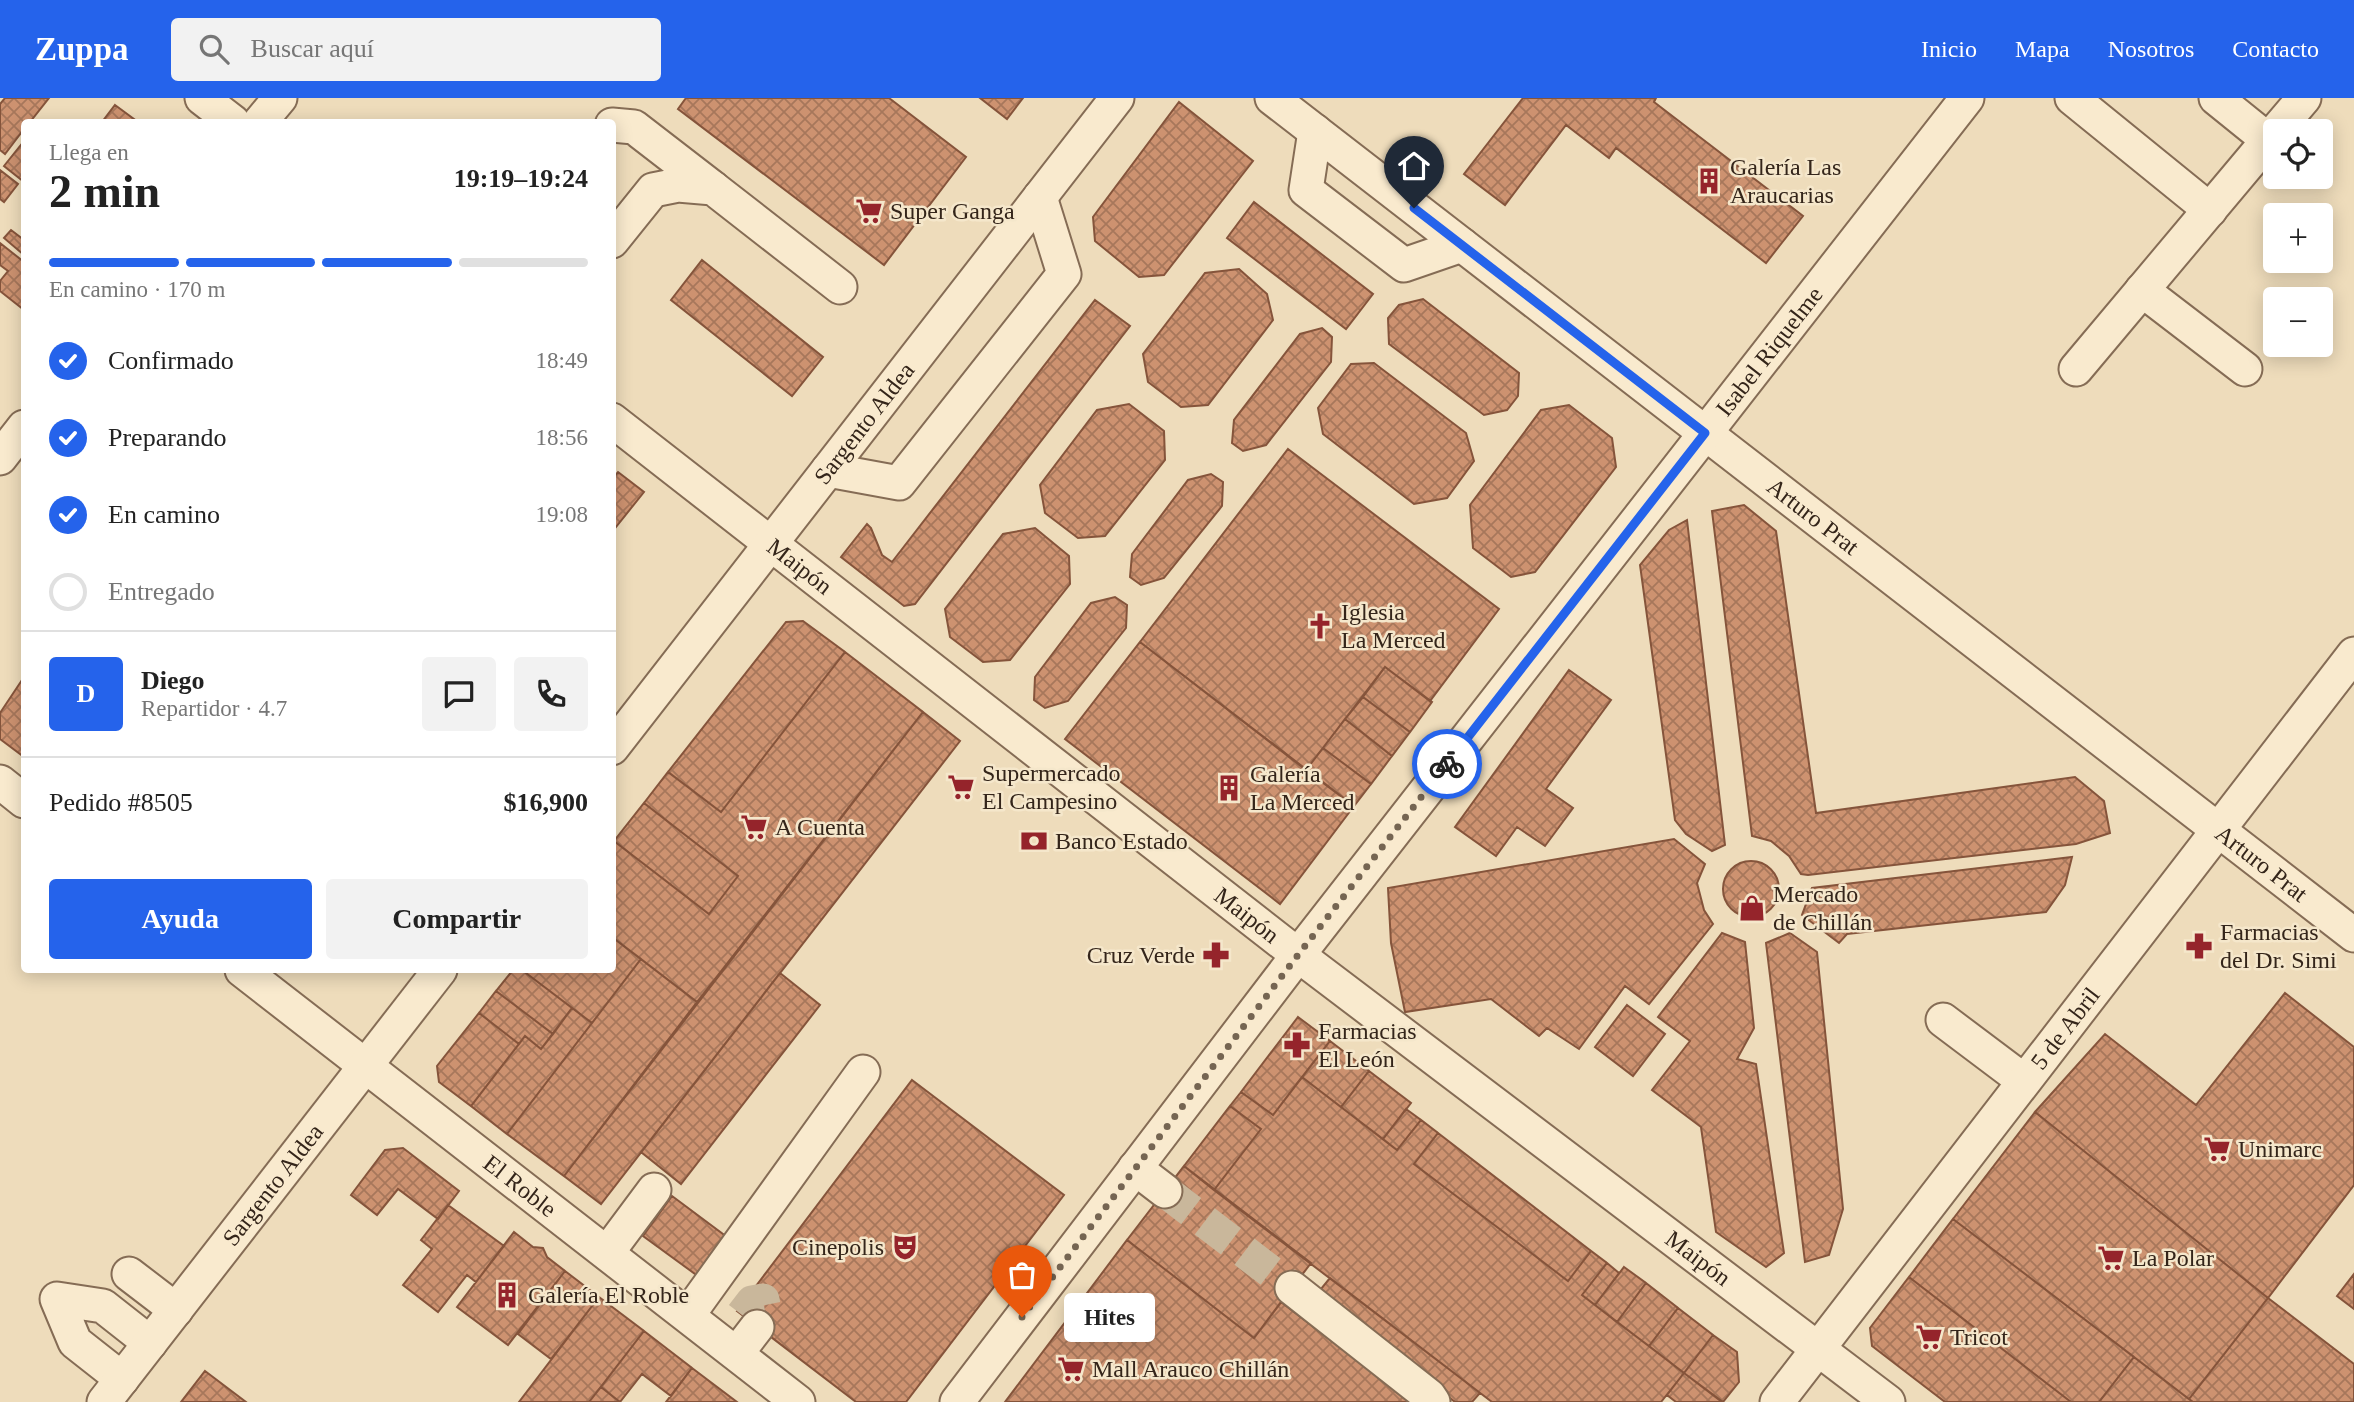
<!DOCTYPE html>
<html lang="es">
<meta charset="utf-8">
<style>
body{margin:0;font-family:"Times New Roman",serif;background:#f2f2f2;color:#222;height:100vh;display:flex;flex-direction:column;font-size:26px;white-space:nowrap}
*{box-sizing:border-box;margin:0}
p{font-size:23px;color:#767676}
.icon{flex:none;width:38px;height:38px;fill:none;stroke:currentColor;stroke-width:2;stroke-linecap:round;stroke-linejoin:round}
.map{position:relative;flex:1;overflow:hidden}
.drawer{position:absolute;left:21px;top:21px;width:595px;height:854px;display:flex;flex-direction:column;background:#fff;border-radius:7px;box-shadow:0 4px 18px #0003}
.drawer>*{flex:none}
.buttons{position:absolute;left:2263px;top:21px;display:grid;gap:14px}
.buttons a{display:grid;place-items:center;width:70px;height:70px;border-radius:7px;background:#fff;box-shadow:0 4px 18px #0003;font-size:35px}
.pin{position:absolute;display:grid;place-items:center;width:60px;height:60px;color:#fff;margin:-72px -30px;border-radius:50% 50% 50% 0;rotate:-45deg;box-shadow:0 0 7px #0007}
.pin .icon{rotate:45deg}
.courier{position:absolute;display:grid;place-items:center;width:70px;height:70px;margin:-35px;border:5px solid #2563eb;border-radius:50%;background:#fff;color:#222;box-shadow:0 2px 9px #0007}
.bubble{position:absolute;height:49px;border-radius:7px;background:#fff;box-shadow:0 4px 18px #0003;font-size:23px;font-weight:700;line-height:49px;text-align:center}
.summary em{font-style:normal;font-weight:700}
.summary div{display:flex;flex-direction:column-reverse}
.summary{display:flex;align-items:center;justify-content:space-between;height:119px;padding:0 28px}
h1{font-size:46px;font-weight:700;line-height:52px}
.bar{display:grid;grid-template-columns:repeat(4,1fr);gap:10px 7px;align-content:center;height:84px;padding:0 28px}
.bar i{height:9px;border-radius:5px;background:#e0e0e0}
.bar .selected{background:#2563eb}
.bar p{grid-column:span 4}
.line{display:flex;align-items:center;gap:18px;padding:0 28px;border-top:2px solid #e0e0e0}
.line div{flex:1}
.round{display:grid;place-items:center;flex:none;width:74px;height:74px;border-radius:7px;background:#f2f2f2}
ol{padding:0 28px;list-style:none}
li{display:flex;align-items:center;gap:21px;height:77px}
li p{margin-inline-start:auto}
li .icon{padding:7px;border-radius:50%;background:#2563eb;color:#fff;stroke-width:4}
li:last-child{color:#767676}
li i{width:38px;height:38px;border:4px solid #e0e0e0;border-radius:50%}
.action{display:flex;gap:14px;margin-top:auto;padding:14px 28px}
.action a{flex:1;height:80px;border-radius:7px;background:#2563eb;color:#fff;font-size:28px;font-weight:700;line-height:80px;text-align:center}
.action a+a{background:#f2f2f2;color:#222}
header{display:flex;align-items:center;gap:42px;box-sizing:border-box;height:98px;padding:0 35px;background:#2563eb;color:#fff}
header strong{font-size:33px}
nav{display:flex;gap:38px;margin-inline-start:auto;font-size:24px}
.search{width:490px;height:63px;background:#f2f2f2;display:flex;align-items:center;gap:18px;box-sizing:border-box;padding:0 24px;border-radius:7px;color:#767676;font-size:26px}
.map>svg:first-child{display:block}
.building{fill:url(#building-cross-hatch);stroke:#85543b;stroke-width:2}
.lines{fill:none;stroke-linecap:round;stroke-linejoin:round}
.minor-tunnel{stroke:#c9b79b;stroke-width:33;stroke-dasharray:33 17;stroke-linecap:butt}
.minor-casing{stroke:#856c55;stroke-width:37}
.minor{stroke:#f9eace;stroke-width:33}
.done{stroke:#756552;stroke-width:7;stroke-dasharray:0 12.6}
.route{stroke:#2563eb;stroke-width:9}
.labels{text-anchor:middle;stroke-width:5;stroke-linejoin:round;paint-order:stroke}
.poi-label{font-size:24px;fill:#34251a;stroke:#f5e7cb;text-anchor:start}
.street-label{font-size:24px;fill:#34251a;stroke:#f5e7cb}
</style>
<header>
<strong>Zuppa</strong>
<div class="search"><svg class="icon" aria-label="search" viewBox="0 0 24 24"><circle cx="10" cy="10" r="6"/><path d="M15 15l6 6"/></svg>Buscar aquí</div>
<nav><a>Inicio</a><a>Mapa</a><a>Nosotros</a><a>Contacto</a></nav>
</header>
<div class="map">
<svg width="2354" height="1304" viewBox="0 0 2354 1304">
<defs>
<pattern id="building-cross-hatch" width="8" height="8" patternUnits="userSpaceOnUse" patternTransform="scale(1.75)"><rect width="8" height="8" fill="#cd9270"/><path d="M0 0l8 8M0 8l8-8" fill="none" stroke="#a7775b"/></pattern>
</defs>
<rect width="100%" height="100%" fill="#eedcbb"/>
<path class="building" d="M 5,0 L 49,0 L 30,24 L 24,24 L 24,31 L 5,56 L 0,52 L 0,6 Z
M 686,0 L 889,0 L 966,59 L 884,167 L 678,11 Z
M 980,0 L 1023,0 L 1007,21 Z
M 1523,0 L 1656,0 L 1654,4 L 1803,118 L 1766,165 L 1616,50 L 1609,60 L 1566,27 L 1505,107 L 1464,76 Z
M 1179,4 L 1253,63 L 1164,177 L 1139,179 L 1095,143 L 1093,119 Z
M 115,7 L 138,24 L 102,24 Z
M 24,43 L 24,84 L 4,68 Z
M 0,72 L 18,86 L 4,104 L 0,101 Z
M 1254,104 L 1373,196 L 1346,231 L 1227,140 Z
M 11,132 L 24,142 L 24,157 L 4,140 Z
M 0,145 L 24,164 L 24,212 L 0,193 L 0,183 L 8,173 L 0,167 Z
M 702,162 L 823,259 L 792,298 L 671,202 Z
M 1239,171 L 1267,196 L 1273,222 L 1208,307 L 1181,309 L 1148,284 L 1143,256 L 1205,175 Z
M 1423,201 L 1519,275 L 1518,298 L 1507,312 L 1484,317 L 1389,246 L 1388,220 L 1399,207 Z
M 1095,202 L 1130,228 L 915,506 L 904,508 L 841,459 L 867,426 L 871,430 L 882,457 L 892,464 Z
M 1322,230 L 1332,239 L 1331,264 L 1266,347 L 1243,353 L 1232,345 L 1234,322 L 1300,236 Z
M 1374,265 L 1466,335 L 1474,363 L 1447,400 L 1414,406 L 1323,336 L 1318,310 L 1351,266 Z
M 1129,306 L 1164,333 L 1165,362 L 1105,438 L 1078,440 L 1045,415 L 1040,387 L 1097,312 Z
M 1569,307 L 1612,340 L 1616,369 L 1535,474 L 1511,479 L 1473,450 L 1470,407 L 1541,312 Z
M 1288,351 L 1499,511 L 1430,603 L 1385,569 L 1306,672 L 1140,544 Z
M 618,374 L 644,394 L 612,434 L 612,381 Z
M 1211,376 L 1223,384 L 1222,408 L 1164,480 L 1141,487 L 1130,479 L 1132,456 L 1188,382 Z
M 1744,407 L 1776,433 L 1816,715 L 2075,679 L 2104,703 L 2110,735 L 2076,746 L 1808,777 L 1801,776 L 1789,758 L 1771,743 L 1752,738 L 1712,413 Z
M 1687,422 L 1725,747 L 1712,753 L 1686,736 L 1675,722 L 1640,467 L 1669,432 Z
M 1035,430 L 1069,458 L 1070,486 L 1010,562 L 983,564 L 950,539 L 945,511 L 1003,436 Z
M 1115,499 L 1127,507 L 1126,530 L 1068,603 L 1045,610 L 1034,602 L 1035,579 L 1091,505 Z
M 803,523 L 845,554 L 721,714 L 668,674 L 786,524 Z
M 1140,544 L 1354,708 L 1280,806 L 1065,641 Z
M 845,554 L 923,614 L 697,904 L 612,839 L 612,745 L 614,743 L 709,816 L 738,778 L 644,705 L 668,674 L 721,714 Z
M 1385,569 L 1432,604 L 1410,634 L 1363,599 Z
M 1569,572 L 1611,602 L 1546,691 L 1573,710 L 1545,748 L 1517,729 L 1496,758 L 1455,729 Z
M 24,579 L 24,659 L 0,641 L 0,615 Z
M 1363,599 L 1410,634 L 1392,658 L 1345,621 Z
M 923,614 L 960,643 L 601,1106 L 564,1078 Z
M 1345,621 L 1392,658 L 1371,686 L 1323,650 Z
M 1323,650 L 1371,686 L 1354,708 L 1306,672 Z
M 644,705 L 738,778 L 709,816 L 614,743 Z
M 1674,741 L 1705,766 L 1697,785 L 1704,812 L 1713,826 L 1649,906 L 1625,888 L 1579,951 L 1547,930 L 1539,938 L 1491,901 L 1405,914 L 1391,845 L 1388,790 Z
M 2072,759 L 2065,787 L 2046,814 L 1847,836 L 1839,845 L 1802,817 L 1812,790 Z
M1723 791a28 28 0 1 1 56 0a28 28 0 1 1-56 0Z
M 1722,835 L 1745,844 L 1754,930 L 1737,961 L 1756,966 L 1784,1155 L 1766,1169 L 1716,1134 L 1701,1029 L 1652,992 L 1690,943 L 1658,919 Z
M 1790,835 L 1817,854 L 1843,1111 L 1829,1157 L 1805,1164 L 1766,845 Z
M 612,839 L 641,861 L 592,925 L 522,872 L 612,872 Z
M 641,861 L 697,904 L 564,1078 L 507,1036 Z
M 513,872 L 522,872 L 572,910 L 553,936 L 496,893 Z
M 780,875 L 820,907 L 681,1086 L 641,1054 Z
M 496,893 L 553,936 L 541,951 L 525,938 L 519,946 L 479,915 Z
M 2285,895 L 2354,949 L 2354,1087 L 2268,1200 L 2035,1014 L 2105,936 L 2196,1007 Z
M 1627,907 L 1665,936 L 1633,978 L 1595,949 Z
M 572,910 L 592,925 L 507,1036 L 471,1008 L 525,938 L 541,951 Z
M 479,915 L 519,946 L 471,1008 L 439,984 L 437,968 Z
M 1298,919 L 1330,943 L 1273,1017 L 1241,994 Z
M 1330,943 L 1369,973 L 1341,1009 L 1302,979 Z
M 1369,973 L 1411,1005 L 1383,1041 L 1341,1009 Z
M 1302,979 L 1397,1052 L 1421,1022 L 1438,1035 L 1414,1066 L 1568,1183 L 1591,1153 L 1607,1165 L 1582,1197 L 1684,1275 L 1661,1304 L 1492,1304 L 1214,1092 L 1261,1031 L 1230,1008 L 1241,994 L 1273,1017 Z
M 912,982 L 1064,1097 L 906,1304 L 856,1304 L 737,1213 Z
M 1230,1008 L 1261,1031 L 1214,1092 L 1184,1068 Z
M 1406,1011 L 1421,1022 L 1397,1052 L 1383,1041 Z
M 2035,1014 L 2268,1200 L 2189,1301 L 1953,1121 Z
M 1438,1035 L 1591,1153 L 1568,1183 L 1414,1066 Z
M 403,1050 L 459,1093 L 438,1121 L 398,1091 L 377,1117 L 351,1097 L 385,1052 Z
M 1184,1068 L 1311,1165 L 1254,1240 L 1127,1142 Z
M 672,1098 L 735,1145 L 706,1184 L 643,1138 Z
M 448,1107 L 504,1148 L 476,1184 L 467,1177 L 438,1214 L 403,1187 L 432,1151 L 421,1142 Z
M 1953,1121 L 2134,1259 L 2099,1304 L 2071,1304 L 1909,1179 Z
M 514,1134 L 533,1149 L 543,1150 L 547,1159 L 565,1173 L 508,1247 L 457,1209 Z
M 1127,1142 L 1254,1240 L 1281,1204 L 1411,1304 L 1005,1304 Z
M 1607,1165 L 1619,1175 L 1595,1207 L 1582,1197 Z
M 1624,1169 L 1646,1185 L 1617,1224 L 1595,1207 Z
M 565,1173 L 599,1199 L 551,1261 L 518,1236 Z
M 2354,1176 L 2354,1211 L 2337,1198 Z
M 1909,1179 L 2071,1304 L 1945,1304 L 1872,1248 L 1870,1230 Z
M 1330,1180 L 1480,1295 L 1472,1304 L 1455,1304 L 1316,1197 Z
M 1646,1185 L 1678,1210 L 1649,1248 L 1617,1224 Z
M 599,1199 L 644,1233 L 589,1304 L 519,1304 Z
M 2268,1200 L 2354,1266 L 2354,1304 L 2193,1304 L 2189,1301 Z
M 1678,1210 L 1713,1237 L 1684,1275 L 1649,1248 Z
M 644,1233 L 692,1270 L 671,1298 L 642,1276 L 620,1304 L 601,1289 Z
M 1713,1237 L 1737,1254 L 1739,1284 L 1723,1304 L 1684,1275 Z
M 2134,1259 L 2189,1301 L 2193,1304 L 2099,1304 Z
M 692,1270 L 737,1304 L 666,1304 Z
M 205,1273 L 246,1304 L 181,1304 Z
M 1684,1275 L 1722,1304 L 1676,1304 L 1667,1297 Z
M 601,1289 L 620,1304 L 589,1304 Z"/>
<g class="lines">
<path class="minor-tunnel" d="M 1165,1093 L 1292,1190
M 742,1217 L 752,1204 L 763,1202 L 766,1217 L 757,1229"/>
<g class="minor-casing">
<g id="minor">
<path d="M 202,0 L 233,24"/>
<path id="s1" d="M 1272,0 L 2354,837"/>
<path d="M 2072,0 L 2210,112"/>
<path d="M 2216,0 L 2268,42"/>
<path d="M 260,24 L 280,0"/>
<path d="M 612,27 L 634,29 L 713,90"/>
<path d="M 1315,33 L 1306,92 L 1404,167 L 1462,147"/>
<path d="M 2276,33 L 2304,0"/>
<path d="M 612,143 L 653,92 L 678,87 L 713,90 L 840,189"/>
<path d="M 2142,192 L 2245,271"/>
<path d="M 2076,271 L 2275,34"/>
<path id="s2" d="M 612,322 L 1298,857 L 1888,1304"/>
<path d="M 0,360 L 24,329"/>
<path d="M 828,372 L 899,385 L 1064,176 L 1040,99"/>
<path id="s3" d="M 612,650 L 1117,0"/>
<path d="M 0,684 L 24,703"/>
<path id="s4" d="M 242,872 L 798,1304"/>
<path d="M 1943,922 L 2024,983"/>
<path d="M 1135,1070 L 1165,1093"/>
<path d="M 607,1155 L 654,1092"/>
<path d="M 129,1176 L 176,1212"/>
<path d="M 1292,1190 L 1429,1298 L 1433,1304"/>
<path d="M 688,1217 L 863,974"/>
<path d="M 737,1255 L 757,1229"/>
<path d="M 122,1281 L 75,1244 L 57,1201 L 103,1208 L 150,1245"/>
<path id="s5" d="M 104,1304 L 440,872"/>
<path id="s6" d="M 957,1304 L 1298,857 L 1967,0"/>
<path id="s7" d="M 1777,1304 L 2354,556"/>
</g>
</g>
<use href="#minor" class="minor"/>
</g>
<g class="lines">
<path class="done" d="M 1022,1219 L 1298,857 L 1447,666"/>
<path class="route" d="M 1414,110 L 1705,335 L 1447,666"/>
</g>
<defs>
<g id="building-bare" transform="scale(2.1)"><path d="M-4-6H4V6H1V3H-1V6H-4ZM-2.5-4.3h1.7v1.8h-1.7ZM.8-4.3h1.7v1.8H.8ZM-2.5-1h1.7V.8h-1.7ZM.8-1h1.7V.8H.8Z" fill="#95242b" stroke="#f5e7cb" stroke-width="2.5" paint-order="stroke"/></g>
<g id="supermarket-bare" transform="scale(2.1)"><path d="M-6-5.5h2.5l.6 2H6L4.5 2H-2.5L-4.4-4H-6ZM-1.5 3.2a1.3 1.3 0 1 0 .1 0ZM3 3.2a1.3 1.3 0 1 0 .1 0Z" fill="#95242b" stroke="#f5e7cb" stroke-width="2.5" paint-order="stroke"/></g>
<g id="church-bare" transform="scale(2.1)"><path d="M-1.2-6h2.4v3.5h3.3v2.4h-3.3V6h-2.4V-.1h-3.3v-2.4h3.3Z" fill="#95242b" stroke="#f5e7cb" stroke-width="2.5" paint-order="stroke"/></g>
<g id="bank-bare" transform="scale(2.1)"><path d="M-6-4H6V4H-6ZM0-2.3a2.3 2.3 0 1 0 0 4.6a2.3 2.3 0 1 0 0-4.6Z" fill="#95242b" stroke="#f5e7cb" stroke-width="2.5" paint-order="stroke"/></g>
<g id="shop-bare" transform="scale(2.1)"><path d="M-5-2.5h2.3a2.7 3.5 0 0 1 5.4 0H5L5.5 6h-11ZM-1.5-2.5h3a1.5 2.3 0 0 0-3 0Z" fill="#95242b" stroke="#f5e7cb" stroke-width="2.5" paint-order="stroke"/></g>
<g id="pharmacy-bare" transform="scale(2.1)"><path d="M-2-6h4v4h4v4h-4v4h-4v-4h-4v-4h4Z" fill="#95242b" stroke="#f5e7cb" stroke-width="2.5" paint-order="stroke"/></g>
<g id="theatre-bare" transform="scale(2.1)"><path d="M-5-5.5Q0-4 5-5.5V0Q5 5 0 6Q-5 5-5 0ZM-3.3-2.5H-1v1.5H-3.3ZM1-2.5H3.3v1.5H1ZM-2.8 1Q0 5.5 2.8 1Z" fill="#95242b" stroke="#f5e7cb" stroke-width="2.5" paint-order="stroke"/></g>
</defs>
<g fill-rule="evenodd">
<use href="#building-bare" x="1709" y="83"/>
<use href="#supermarket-bare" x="869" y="113"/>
<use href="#church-bare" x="1320" y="528"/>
<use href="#supermarket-bare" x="961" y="689"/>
<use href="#building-bare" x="1229" y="690"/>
<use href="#supermarket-bare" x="754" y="729"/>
<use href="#bank-bare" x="1034" y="743"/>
<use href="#shop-bare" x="1752" y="810"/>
<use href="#pharmacy-bare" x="2199" y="848"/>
<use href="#pharmacy-bare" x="1216" y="857"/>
<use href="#pharmacy-bare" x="1297" y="947"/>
<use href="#supermarket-bare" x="2217" y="1051"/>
<use href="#theatre-bare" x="905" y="1149"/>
<use href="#supermarket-bare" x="2111" y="1160"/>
<use href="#building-bare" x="507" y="1197"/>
<use href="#supermarket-bare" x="1929" y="1239"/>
<use href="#supermarket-bare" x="1071" y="1271"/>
</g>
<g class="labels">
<g class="poi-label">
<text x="1730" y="77">Galería Las<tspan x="1730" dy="28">Araucarias</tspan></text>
<text x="890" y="121">Super Ganga</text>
<text x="1341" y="522">Iglesia<tspan x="1341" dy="28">La Merced</tspan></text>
<text x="982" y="683">Supermercado<tspan x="982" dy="28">El Campesino</tspan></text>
<text x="1250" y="684">Galería<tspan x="1250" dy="28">La Merced</tspan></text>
<text x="775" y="737">A Cuenta</text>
<text x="1055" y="751">Banco Estado</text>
<text x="1773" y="804">Mercado<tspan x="1773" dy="28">de Chillán</tspan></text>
<text x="2220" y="842">Farmacias<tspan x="2220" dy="28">del Dr. Simi</tspan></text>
<text x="1195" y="865" text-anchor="end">Cruz Verde</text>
<text x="1318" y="941">Farmacias<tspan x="1318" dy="28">El León</tspan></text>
<text x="2238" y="1059">Unimarc</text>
<text x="884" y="1157" text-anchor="end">Cinepolis</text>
<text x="2132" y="1168">La Polar</text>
<text x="528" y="1205">Galería El Roble</text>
<text x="1950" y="1247">Tricot</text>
<text x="1092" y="1279">Mall Arauco Chillán</text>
</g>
<g class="street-label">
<text dy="8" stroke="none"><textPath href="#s6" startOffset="1328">Isabel Riquelme</textPath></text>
<text dy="8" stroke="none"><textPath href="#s3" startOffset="411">Sargento Aldea</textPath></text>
<text dy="8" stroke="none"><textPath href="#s1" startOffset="684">Arturo Prat</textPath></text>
<text dy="8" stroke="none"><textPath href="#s2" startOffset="238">Maipón</textPath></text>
<text dy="8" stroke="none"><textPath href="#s1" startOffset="1251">Arturo Prat</textPath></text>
<text dy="8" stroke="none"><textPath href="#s2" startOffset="805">Maipón</textPath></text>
<text dy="8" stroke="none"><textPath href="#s7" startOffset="472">5 de Abril</textPath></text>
<text dy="8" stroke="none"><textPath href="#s4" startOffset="352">El Roble</textPath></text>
<text dy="8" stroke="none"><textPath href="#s5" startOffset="275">Sargento Aldea</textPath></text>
<text dy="8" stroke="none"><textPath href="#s2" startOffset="1372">Maipón</textPath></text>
</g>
</g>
</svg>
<div class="buttons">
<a><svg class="icon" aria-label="locate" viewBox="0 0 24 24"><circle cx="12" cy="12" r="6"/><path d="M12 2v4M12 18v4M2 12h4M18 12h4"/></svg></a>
<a>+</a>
<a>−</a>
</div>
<div class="pin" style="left:1022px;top:1219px;background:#ea580c"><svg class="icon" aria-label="bag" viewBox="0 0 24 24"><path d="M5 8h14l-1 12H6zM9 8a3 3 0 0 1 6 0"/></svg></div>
<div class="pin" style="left:1414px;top:110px;background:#1f2937"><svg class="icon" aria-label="home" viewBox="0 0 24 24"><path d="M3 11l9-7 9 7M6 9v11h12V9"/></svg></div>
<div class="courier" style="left:1447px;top:666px"><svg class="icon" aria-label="bike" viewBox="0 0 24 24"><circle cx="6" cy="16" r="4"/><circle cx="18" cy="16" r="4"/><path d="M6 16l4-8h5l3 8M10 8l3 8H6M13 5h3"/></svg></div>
<div class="bubble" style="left:1064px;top:1195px;width:91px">Hites</div>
<section class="drawer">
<div class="summary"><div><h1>2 min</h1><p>Llega en</p></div><em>19:19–19:24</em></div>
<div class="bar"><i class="selected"></i><i class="selected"></i><i class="selected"></i><i></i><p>En camino · 170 m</p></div>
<ol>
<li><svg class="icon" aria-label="check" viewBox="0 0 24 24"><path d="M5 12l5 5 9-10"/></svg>Confirmado<p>18:49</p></li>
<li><svg class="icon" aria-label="check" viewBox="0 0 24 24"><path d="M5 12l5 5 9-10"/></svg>Preparando<p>18:56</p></li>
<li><svg class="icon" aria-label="check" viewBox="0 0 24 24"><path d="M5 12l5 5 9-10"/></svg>En camino<p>19:08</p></li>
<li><i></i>Entregado</li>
</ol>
<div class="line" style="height:126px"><b class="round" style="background:#2563eb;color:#fff">D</b><div><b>Diego</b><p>Repartidor · 4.7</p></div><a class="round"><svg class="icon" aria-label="chat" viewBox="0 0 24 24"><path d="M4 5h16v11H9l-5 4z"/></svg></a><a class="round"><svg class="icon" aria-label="phone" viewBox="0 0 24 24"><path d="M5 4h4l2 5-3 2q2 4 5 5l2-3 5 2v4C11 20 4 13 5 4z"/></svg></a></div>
<div class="line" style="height:91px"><div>Pedido #8505</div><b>$16,900</b></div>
<div class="action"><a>Ayuda</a><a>Compartir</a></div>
</section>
</div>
